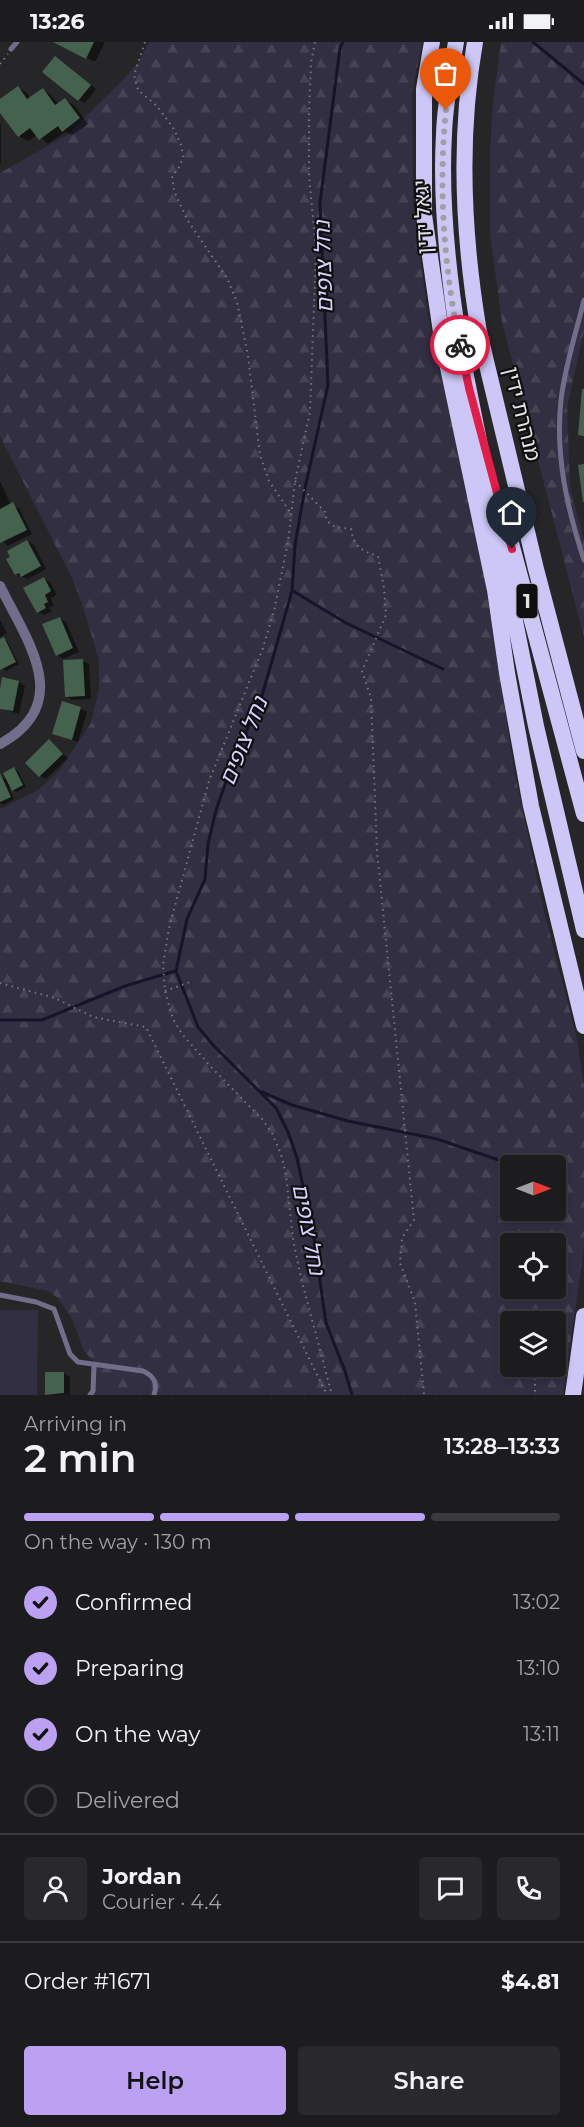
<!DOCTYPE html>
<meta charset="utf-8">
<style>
body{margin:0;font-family:Montserrat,"Noto Sans Hebrew",sans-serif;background:#29292c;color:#f1f3f6;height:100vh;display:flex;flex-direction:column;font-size:22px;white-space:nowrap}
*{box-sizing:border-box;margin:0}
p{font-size:20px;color:#a0a1a4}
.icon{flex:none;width:33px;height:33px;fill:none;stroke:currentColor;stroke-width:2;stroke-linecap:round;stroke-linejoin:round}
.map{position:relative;height:1353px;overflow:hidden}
.side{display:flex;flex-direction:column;background:#1c1c1f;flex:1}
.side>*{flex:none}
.needle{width:39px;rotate:90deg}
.controls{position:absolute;left:500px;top:1113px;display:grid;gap:12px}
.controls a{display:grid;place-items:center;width:66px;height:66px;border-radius:6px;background:#1c1c1f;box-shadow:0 3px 9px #0003,0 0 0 2px #3a3a3d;font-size:30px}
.pin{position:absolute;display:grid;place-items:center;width:51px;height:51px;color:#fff;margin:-62px -26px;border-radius:50% 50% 50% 0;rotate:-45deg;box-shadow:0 0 6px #0007}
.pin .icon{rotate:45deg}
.courier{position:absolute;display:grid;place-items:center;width:60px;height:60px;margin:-30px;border:4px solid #e11d48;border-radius:50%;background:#fff;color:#222;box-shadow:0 2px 8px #0007}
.summary em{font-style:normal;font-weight:600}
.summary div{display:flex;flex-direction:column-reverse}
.summary{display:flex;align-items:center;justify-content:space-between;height:102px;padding:0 24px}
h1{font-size:39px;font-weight:600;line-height:45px}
.bar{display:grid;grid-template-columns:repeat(4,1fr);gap:9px 6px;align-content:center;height:72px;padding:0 24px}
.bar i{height:8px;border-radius:4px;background:#3a3a3d}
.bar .current{background:#bca0f2}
.bar p{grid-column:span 4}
.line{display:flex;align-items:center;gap:15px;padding:0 24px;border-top:2px solid #3a3a3d}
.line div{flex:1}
.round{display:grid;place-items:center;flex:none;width:63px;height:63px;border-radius:6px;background:#29292c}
ol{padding:0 24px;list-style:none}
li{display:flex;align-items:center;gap:18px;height:66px}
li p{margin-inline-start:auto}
li .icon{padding:6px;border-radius:50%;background:#bca0f2;color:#111;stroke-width:4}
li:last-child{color:#a0a1a4}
li i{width:33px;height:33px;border:3px solid #3a3a3d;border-radius:50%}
.action{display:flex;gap:12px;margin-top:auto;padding:12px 24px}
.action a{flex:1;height:69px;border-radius:6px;background:#bca0f2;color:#111;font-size:24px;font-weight:600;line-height:69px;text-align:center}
.action a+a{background:#29292c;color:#f1f3f6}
.status{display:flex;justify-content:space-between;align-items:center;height:42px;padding:0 30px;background:#1c1c1f;direction:ltr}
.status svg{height:16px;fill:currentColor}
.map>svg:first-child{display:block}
.green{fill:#322f43}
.forest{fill:url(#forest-firs);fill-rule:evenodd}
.shadow{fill:#0007}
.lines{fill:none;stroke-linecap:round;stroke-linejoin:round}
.stream{stroke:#17132b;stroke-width:3}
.building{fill:#45624f}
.path{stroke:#79797c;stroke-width:2;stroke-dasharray:1.5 4.5;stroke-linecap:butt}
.service{stroke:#716e8c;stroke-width:5}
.minor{stroke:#716e8c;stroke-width:10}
.trunk{stroke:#ccc7f6;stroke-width:16}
.done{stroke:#a0a0a3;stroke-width:6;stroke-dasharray:0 10.8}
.route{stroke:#e11d48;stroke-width:8}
.labels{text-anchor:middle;stroke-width:4.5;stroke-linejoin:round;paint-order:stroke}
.shield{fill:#0f0f10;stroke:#a3a2a4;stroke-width:1.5}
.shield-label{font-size:20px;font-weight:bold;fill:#e2e1e4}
.street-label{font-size:21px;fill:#e2e1e4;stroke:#0f0f10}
.water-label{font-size:22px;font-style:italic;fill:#d6d1fe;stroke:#0f0f10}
</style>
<div class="status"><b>13:26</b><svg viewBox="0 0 49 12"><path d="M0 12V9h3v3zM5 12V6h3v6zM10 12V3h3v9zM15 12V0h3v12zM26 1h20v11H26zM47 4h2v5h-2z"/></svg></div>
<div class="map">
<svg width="584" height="1353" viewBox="0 0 584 1353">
<defs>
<pattern id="forest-firs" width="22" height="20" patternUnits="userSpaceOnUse" patternTransform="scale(1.5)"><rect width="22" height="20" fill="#322f43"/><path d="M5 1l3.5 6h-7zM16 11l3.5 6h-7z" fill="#464355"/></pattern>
</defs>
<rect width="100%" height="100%" fill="#262629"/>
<path class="green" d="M 0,1268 L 38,1268 L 37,1353 L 0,1353 Z"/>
<path class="forest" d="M 149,0 L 422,0 L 412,53 L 413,162 L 428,274 L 482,520 L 515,732 L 544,869 L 577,997 L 584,1044 L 584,1206 L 563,1353 L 93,1353 L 96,1322 L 84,1309 L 72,1277 L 58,1256 L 48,1249 L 0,1239 L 0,767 L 38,748 L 59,729 L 91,681 L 99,647 L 99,618 L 86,574 L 73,538 L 0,394 L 0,131 L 67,93 L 118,43 L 138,21 ZM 510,1124 L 555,1124 L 555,1168 L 510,1168 ZM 510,1202 L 555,1202 L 555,1246 L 510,1246 ZM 510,1280 L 555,1280 L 555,1324 L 510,1324 Z
M 501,0 L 584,0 L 584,289 L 567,365 L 570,446 L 584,499 L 584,595 L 502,280 L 490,191 L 490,110 L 493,61 Z"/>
<path class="shadow" d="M 56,0 L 105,0 L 95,20 Z
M 55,16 L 96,47 L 85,61 L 79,58 Z
M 18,46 L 26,50 L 31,57 L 43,48 L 51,53 L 59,63 L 65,58 L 74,63 L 88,82 L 72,93 L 65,90 L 48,102 L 37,93 L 28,99 L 19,94 L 0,68 L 0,59 Z
M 0,81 L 1,82 L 1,121 L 0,121 Z
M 0,439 L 11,463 L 19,466 L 32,492 L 8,504 L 0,497 Z
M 27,499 L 34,503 L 46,527 L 28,537 L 16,532 Z
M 44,537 L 50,540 L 57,553 L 50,556 L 54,563 L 49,566 L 52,569 L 44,573 L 38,570 Z
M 59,576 L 66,580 L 79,610 L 63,617 L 57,613 Z
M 0,578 L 7,591 L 0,595 Z
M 3,597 L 7,599 L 19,622 L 6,629 L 0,623 L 0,599 Z
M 83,619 L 89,622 L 91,657 L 73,658 L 66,654 Z
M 19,640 L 25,644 L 19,672 L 0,666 L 0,655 Z
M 80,666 L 87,670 L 78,700 L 54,692 Z
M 49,699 L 68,716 L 46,737 L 40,734 Z
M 14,726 L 18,729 L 26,745 L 17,750 L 9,746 L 14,757 L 3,763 L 0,761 L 0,734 L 8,738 Z
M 46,1331 L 64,1331 L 70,1335 L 70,1353 L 46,1353 Z"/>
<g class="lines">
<path class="stream" d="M 343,0 L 340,6 L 320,161 L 328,343 L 305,446 L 295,503 L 292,549 L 259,664 L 238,706 L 216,768 L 208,802 L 205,837 L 187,877 L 176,929 L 198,985 L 213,1003 L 276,1066 L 288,1090 L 297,1116 L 314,1197 L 326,1281 L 345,1329 L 352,1353
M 533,0 L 584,42
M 293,549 L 346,581 L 443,627
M 0,978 L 42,978 L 125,944 L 175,929
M 262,1050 L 292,1063 L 348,1079 L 437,1097 L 516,1124"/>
</g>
<path class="building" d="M 53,0 L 94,0 L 86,17 Z
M 55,14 L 91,43 L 78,59 L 42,30 Z
M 18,44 L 27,57 L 43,46 L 55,63 L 65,56 L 80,76 L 62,90 L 58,84 L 39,98 L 30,86 L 18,95 L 0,71 L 0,57 Z
M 582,347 L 584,347 L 584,394 L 578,393 Z
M 584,422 L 584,460 L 583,460 L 578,423 Z
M 13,460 L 27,488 L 0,501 L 0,467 Z
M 27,498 L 41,524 L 21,535 L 19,531 L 15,533 L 6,517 L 10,515 L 7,509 Z
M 44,535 L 51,549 L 45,553 L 48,560 L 44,562 L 46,566 L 37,571 L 23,546 Z
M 60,575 L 73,606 L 56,614 L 42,582 Z
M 4,595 L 16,620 L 0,628 L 0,597 Z
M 83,617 L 85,654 L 65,655 L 63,618 Z
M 2,635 L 19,639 L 13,669 L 0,667 L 0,647 Z
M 62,659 L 81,665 L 72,698 L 52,692 Z
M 49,697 L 63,712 L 39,735 L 25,721 Z
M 14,725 L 23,743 L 12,749 L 3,731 Z
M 0,731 L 11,755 L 0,760 Z
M 45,1330 L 64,1330 L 64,1351 L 45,1353 Z"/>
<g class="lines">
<path class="path" d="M 145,0 L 134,33 L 138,48 L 157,64 L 174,87 L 181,103 L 183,114 L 180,124 L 172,134 L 174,149 L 188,179 L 227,236 L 237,260 L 248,314 L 260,413 L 269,439 L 290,470
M 315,0 L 311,21 L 309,71 L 309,134 L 316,208 L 310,370 L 295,439 L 288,500 L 274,569 L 263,606 L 209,739 L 169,886 L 163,923 L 165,949 L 173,977 L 182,992 L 211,1025 L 262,1077 L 272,1091 L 281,1112 L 286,1133 L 293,1197 L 301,1236 L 332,1353
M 0,22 L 8,12
M 295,439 L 325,470 L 327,479 L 335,485 L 351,487 C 354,505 362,509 378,514 L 384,546 L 386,573 L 362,629 L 371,656 L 377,809 L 414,1178 L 402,1196 L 400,1221 L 415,1260 L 424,1353
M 0,941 L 55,956 L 93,975 L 146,985 L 327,1353
M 165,949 L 190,940
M 535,1324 L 535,1353"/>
<path class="service" d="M 11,7 L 17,0
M 584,258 C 576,291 565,324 561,358 C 555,413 567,466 584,518
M 0,1253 L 36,1260 L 54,1267 L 70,1312 L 78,1320 L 143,1329 C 154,1334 158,1341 154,1353
M 90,1353 L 93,1349 L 94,1323"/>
<path class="minor" d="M 0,544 C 27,599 75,661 0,702"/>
<path class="trunk" d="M 432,0 L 424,47 L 424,173 L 442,297 L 495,548 L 507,631 L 531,764 L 584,984
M 456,0 C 451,30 445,61 444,92 C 440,161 448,231 459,299 L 536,684 L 584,888
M 475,0 C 458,96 463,195 479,290 L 536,527 L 584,709
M 507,486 L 584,772
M 573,1353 L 584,1274"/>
</g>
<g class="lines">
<path class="done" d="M 446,68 C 438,146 444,227 460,303"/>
<path class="route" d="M 460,303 L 469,346 L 512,507"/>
</g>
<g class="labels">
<rect class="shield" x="516.5" y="542" width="21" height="34" rx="4.5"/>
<g class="shield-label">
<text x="527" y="566">1</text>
</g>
<g class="street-label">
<text transform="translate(423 175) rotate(-93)" y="7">יגאל ידין</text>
<text transform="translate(522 372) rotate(76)" y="7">מנהרת ידין</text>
</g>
<g class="water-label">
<text transform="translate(323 225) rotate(-92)" y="8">נחל צופים</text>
<text transform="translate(243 699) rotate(-68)" y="8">נחל צופים</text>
<text transform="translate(309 1187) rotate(79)" y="8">נחל צופים</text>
</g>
</g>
</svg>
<div class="controls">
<a><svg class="needle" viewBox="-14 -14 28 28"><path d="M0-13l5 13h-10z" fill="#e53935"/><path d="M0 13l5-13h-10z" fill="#a0a1a4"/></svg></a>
<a><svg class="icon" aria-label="locate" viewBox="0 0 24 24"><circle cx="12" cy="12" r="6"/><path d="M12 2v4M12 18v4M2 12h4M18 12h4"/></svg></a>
<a><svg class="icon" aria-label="layers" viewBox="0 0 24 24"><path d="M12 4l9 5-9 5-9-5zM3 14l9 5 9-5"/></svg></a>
</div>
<div class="pin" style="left:446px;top:68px;background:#ea580c"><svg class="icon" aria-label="bag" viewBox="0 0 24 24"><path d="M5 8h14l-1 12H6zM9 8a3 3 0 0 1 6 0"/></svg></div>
<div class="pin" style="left:512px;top:507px;background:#1f2937"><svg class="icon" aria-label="home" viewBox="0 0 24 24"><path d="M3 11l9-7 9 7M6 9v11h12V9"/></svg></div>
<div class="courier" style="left:460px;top:303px"><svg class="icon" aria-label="bike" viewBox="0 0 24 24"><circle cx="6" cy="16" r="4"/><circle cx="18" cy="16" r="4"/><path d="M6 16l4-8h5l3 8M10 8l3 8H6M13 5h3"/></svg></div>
</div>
<section class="side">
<div class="summary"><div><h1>2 min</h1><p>Arriving in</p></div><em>13:28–13:33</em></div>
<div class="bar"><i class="current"></i><i class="current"></i><i class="current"></i><i></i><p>On the way · 130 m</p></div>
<ol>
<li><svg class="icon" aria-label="check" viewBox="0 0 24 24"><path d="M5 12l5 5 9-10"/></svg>Confirmed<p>13:02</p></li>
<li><svg class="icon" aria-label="check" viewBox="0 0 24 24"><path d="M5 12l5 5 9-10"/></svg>Preparing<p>13:10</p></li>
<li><svg class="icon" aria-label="check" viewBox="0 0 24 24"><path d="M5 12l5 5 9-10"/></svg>On the way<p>13:11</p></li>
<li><i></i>Delivered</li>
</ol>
<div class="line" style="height:108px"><a class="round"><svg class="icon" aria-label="person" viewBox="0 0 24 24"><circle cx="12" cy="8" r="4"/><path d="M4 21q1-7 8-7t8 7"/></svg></a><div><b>Jordan</b><p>Courier · 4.4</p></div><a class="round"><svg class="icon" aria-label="chat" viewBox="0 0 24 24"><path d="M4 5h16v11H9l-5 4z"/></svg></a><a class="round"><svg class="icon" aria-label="phone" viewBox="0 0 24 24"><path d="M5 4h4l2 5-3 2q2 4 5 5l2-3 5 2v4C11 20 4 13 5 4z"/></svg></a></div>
<div class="line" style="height:78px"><div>Order #1671</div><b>$4.81</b></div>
<div class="action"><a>Help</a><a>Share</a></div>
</section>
